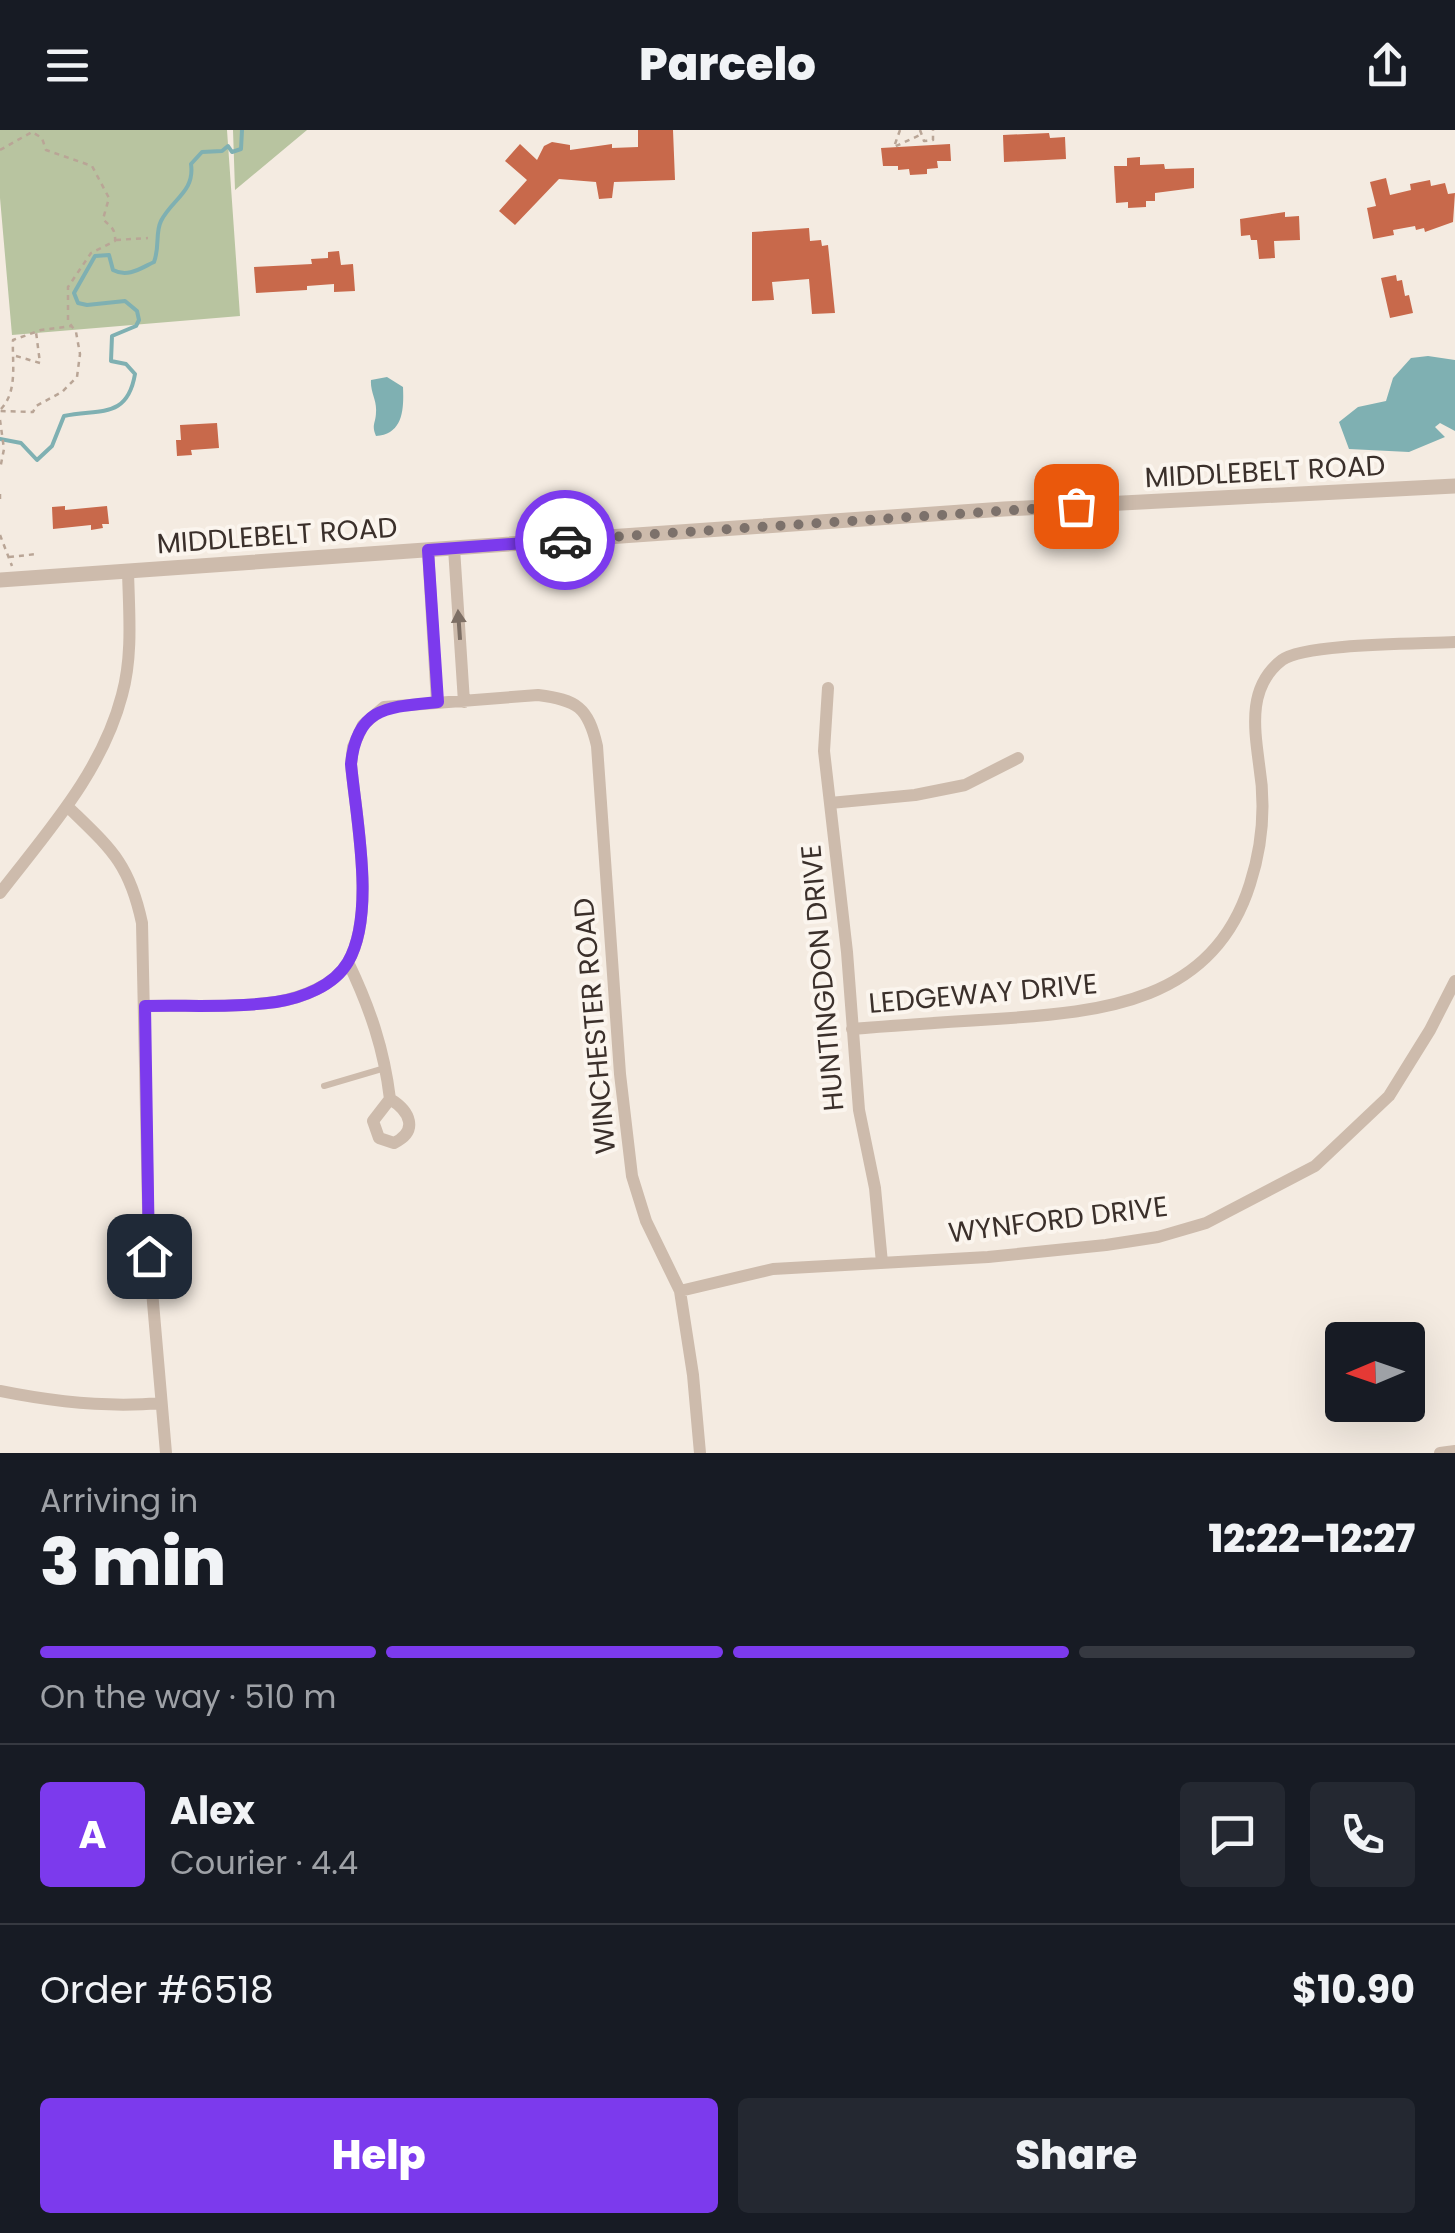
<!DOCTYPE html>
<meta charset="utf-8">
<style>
body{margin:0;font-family:Poppins,sans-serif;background:#242831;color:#f1f3f6;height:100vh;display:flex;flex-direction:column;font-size:38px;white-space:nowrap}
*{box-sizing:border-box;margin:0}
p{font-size:32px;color:#9ea1a6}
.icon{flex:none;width:55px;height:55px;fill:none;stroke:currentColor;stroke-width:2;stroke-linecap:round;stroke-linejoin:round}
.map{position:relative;height:1323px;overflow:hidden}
.details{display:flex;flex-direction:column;background:#171b24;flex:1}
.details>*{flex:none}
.needle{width:65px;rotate:268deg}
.controls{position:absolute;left:1325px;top:1192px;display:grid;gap:20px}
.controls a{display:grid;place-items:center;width:100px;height:100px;border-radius:10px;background:#171b24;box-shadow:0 10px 40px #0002;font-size:50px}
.pin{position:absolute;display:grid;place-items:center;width:85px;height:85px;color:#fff;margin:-42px;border-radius:20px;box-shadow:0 5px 15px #0006}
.courier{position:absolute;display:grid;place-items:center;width:100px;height:100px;margin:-50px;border:8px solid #7c3aed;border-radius:50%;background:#fff;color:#222;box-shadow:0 2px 12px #0007}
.overview em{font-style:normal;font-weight:800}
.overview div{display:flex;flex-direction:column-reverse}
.overview{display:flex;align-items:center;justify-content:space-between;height:170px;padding:0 40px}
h1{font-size:65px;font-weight:800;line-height:75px}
.bar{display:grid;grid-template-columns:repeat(4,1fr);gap:15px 10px;align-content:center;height:120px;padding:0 40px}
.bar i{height:12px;border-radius:8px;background:#363941}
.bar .selected{background:#7c3aed}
.bar p{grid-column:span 4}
.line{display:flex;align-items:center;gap:25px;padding:0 40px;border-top:2px solid #363941}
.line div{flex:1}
.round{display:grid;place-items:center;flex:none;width:105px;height:105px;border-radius:10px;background:#242831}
.primary-button{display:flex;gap:20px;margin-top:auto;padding:20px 40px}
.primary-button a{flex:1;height:115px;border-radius:10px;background:#7c3aed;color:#fff;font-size:40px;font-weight:800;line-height:115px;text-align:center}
.primary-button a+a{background:#242831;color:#f1f3f6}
header{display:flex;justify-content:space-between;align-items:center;height:130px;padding:0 40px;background:#171b24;font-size:45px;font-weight:800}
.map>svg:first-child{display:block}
.green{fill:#b8c4a0}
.water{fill:#7fb0b2}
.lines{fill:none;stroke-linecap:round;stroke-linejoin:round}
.stream{stroke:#7fb0b2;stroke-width:4}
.building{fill:#c8694b}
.path{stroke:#b9a596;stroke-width:2.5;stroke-dasharray:5 5;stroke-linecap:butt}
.service{stroke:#cdbbac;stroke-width:6}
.minor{stroke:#cdbbac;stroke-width:12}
.tertiary{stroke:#cdbbac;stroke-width:15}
.oneway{fill:#7d6f65}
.done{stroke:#7c716b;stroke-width:10;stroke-dasharray:0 18}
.route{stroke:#7c3aed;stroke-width:12}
.labels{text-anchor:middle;stroke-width:8;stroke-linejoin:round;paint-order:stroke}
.street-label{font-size:28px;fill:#3b302b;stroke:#fbf5ee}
</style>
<header><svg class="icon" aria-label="menu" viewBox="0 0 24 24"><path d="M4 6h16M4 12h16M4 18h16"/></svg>Parcelo<svg class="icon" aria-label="share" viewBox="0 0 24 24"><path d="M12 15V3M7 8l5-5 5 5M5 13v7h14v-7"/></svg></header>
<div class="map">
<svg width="1455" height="1323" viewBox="0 0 1455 1323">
<rect width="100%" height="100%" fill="#f4ebe1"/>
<path class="green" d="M 0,0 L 227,0 L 240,186 L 12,205 L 0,68 Z
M 233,0 L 307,0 L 235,60 Z"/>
<path class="water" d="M 1428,226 L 1455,230 L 1455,301 L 1440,293 L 1435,297 L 1445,307 L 1409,322 L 1349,319 L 1339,292 L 1358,277 L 1386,271 L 1393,248 L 1411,228 Z
M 387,247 L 403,257 C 404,280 403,304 376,306 C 371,295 376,293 376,282 C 377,270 370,262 371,250 Z"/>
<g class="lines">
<path class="stream" d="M 0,309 L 21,313 L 37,330 L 52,316 L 64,286 C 97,278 127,291 135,244 L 126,234 L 111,231 L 112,206 L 136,196 L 139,190 L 137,181 L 125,171 L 87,175 L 78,173 L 74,163 L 95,126 L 109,125 L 113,140 C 128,148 141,138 154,132 C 160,116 155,103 161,91 C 172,69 195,62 191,34 L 202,22 L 222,21 L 228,16 L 232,22 L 241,19 L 242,0"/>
</g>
<path class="building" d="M 638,0 L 673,0 L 675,50 L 614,52 L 612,68 L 599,69 L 596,52 L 559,49 L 515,95 L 499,81 L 527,50 L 505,31 L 520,14 L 537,30 L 544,16 L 552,12 L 570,15 L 570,20 L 612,14 L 612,18 L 638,17 Z
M 1049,3 L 1050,8 L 1065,7 L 1066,29 L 1004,32 L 1003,5 Z
M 950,14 L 951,31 L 937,31 L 938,38 L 927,39 L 927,44 L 910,45 L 909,39 L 898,40 L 898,36 L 883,36 L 881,18 Z
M 1140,27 L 1140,35 L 1164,34 L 1165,39 L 1194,38 L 1194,58 L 1155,63 L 1155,71 L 1146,71 L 1146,77 L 1128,78 L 1128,72 L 1116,73 L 1114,36 L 1127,36 L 1127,28 Z
M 1386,48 L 1390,65 L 1411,60 L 1410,54 L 1430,50 L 1431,56 L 1445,53 L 1448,64 L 1455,63 L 1453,92 L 1425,102 L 1424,98 L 1416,100 L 1415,96 L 1393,100 L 1394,105 L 1373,109 L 1367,78 L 1376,76 L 1370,52 Z
M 1285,82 L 1285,87 L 1299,86 L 1300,110 L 1274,111 L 1275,128 L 1259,129 L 1257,110 L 1251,110 L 1250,105 L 1241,106 L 1240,89 Z
M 809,98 L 810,111 L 821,110 L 822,116 L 828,115 L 835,183 L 812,184 L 809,149 L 772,152 L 774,170 L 752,171 L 752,102 Z
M 339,121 L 341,135 L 353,134 L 355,161 L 334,162 L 334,154 L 307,156 L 307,160 L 256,163 L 254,137 L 312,134 L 311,129 L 328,128 L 328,122 Z
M 1396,145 L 1397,151 L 1402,150 L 1405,166 L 1409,165 L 1413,183 L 1390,188 L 1381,148 Z
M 217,293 L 219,318 L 191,320 L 192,325 L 177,326 L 176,310 L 181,310 L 180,295 Z
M 65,376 L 65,380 L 107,376 L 109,394 L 102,394 L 103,398 L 91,400 L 91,395 L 53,399 L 52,377 Z"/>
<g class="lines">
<path class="path" d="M 900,0 L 894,17 L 920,5
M 920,0 L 924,11 L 933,10 L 933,0
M 0,20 L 32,2 L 42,8 L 46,20 L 92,36 L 109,68 L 103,89 C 110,97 116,98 115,111 L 91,123 L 68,157 L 68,191 L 76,202 L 80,224 L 77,247 L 62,262 L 36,276 L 33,282 L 0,281
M 116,110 L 148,108
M 16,226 L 40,233 L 36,202
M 1,279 C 18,261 12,233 13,210 L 41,200 L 72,196
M 0,290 L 4,319 L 0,339
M 0,364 L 0,370
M 0,405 L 12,436
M 9,427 L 37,424"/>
<path class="service" d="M 324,956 L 385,938"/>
<path class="minor" d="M 454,418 L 464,572
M 428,420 L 437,573
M 828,558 L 824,621 L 847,822 L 859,980 L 875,1058 L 882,1133
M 830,673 L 915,665 L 965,655 L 1018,628
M 67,676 C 110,718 129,732 142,793 L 149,1126 L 166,1323
M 0,763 C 47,702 102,642 122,565 C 133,525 129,483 128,441
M 348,832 C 370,878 384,919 390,969
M 145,876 C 188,875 233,878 276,872 C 301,868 334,856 348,832 C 376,784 356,688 351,634 L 353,617 L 363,595 L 384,577 L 538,565 C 577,570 588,577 597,616 L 620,944 L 632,1046 L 646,1091 L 680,1161 L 693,1245 L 700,1323
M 852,899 C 900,895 948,892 996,889 C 1103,882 1213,872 1250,754 C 1263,714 1266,676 1259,634 C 1254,596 1248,556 1282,530 C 1305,513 1421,514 1455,512
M 390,969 C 410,981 419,1001 394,1013 L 379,1008 L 373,991 Z
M 680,1161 L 773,1139 L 988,1127 L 1106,1115 L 1158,1107 L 1206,1093 L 1315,1036 L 1389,966 L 1430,900 L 1455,851
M 0,1261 C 54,1272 106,1278 161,1273
M 1440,1323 L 1455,1321"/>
<path class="tertiary" d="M 0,450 L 1004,379 L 1455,356"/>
</g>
<defs><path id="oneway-solid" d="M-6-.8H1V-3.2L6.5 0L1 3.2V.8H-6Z" transform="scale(2.5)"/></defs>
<use class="oneway" href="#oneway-solid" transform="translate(459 495) rotate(-94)"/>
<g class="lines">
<path class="done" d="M 565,410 L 1076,376"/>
<path class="route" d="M 149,1126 L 145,876 C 188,875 233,878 276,872 C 302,868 334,856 348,832 C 376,784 356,688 351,634 C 357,576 389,577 438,572 L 428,420 L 565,410"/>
</g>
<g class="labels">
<g class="street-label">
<text transform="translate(1265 341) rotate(-3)" y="10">MIDDLEBELT ROAD</text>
<text transform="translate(277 405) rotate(-4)" y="10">MIDDLEBELT ROAD</text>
<text transform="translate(822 848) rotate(-95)" y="10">HUNTINGDON DRIVE</text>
<text transform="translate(983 863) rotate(-5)" y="10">LEDGEWAY DRIVE</text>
<text transform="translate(594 896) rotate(-95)" y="10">WINCHESTER ROAD</text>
<text transform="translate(1058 1089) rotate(-7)" y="10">WYNFORD DRIVE</text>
</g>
</g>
</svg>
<div class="controls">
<a><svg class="needle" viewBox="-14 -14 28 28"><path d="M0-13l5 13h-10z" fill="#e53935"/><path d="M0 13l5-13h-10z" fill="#9ea1a6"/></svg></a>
</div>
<div class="pin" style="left:1076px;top:376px;background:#ea580c"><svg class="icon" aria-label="bag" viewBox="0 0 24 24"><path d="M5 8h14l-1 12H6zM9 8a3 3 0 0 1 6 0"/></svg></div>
<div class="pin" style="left:149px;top:1126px;background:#1f2937"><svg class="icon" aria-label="home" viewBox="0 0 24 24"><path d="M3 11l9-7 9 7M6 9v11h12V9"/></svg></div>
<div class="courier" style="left:565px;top:410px"><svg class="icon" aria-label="car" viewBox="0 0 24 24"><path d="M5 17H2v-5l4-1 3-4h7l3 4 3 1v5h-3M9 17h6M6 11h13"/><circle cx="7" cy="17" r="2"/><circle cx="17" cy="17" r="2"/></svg></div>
</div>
<section class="details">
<div class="overview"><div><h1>3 min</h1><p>Arriving in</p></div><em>12:22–12:27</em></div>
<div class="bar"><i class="selected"></i><i class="selected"></i><i class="selected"></i><i></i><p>On the way · 510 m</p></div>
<div class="line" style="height:180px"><b class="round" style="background:#7c3aed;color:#fff">A</b><div><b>Alex</b><p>Courier · 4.4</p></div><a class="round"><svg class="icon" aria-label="chat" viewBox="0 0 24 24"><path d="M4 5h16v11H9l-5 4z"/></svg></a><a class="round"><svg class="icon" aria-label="phone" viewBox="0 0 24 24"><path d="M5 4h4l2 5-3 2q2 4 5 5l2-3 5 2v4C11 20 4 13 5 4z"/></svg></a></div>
<div class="line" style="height:130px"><div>Order #6518</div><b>$10.90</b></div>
<div class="primary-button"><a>Help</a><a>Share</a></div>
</section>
